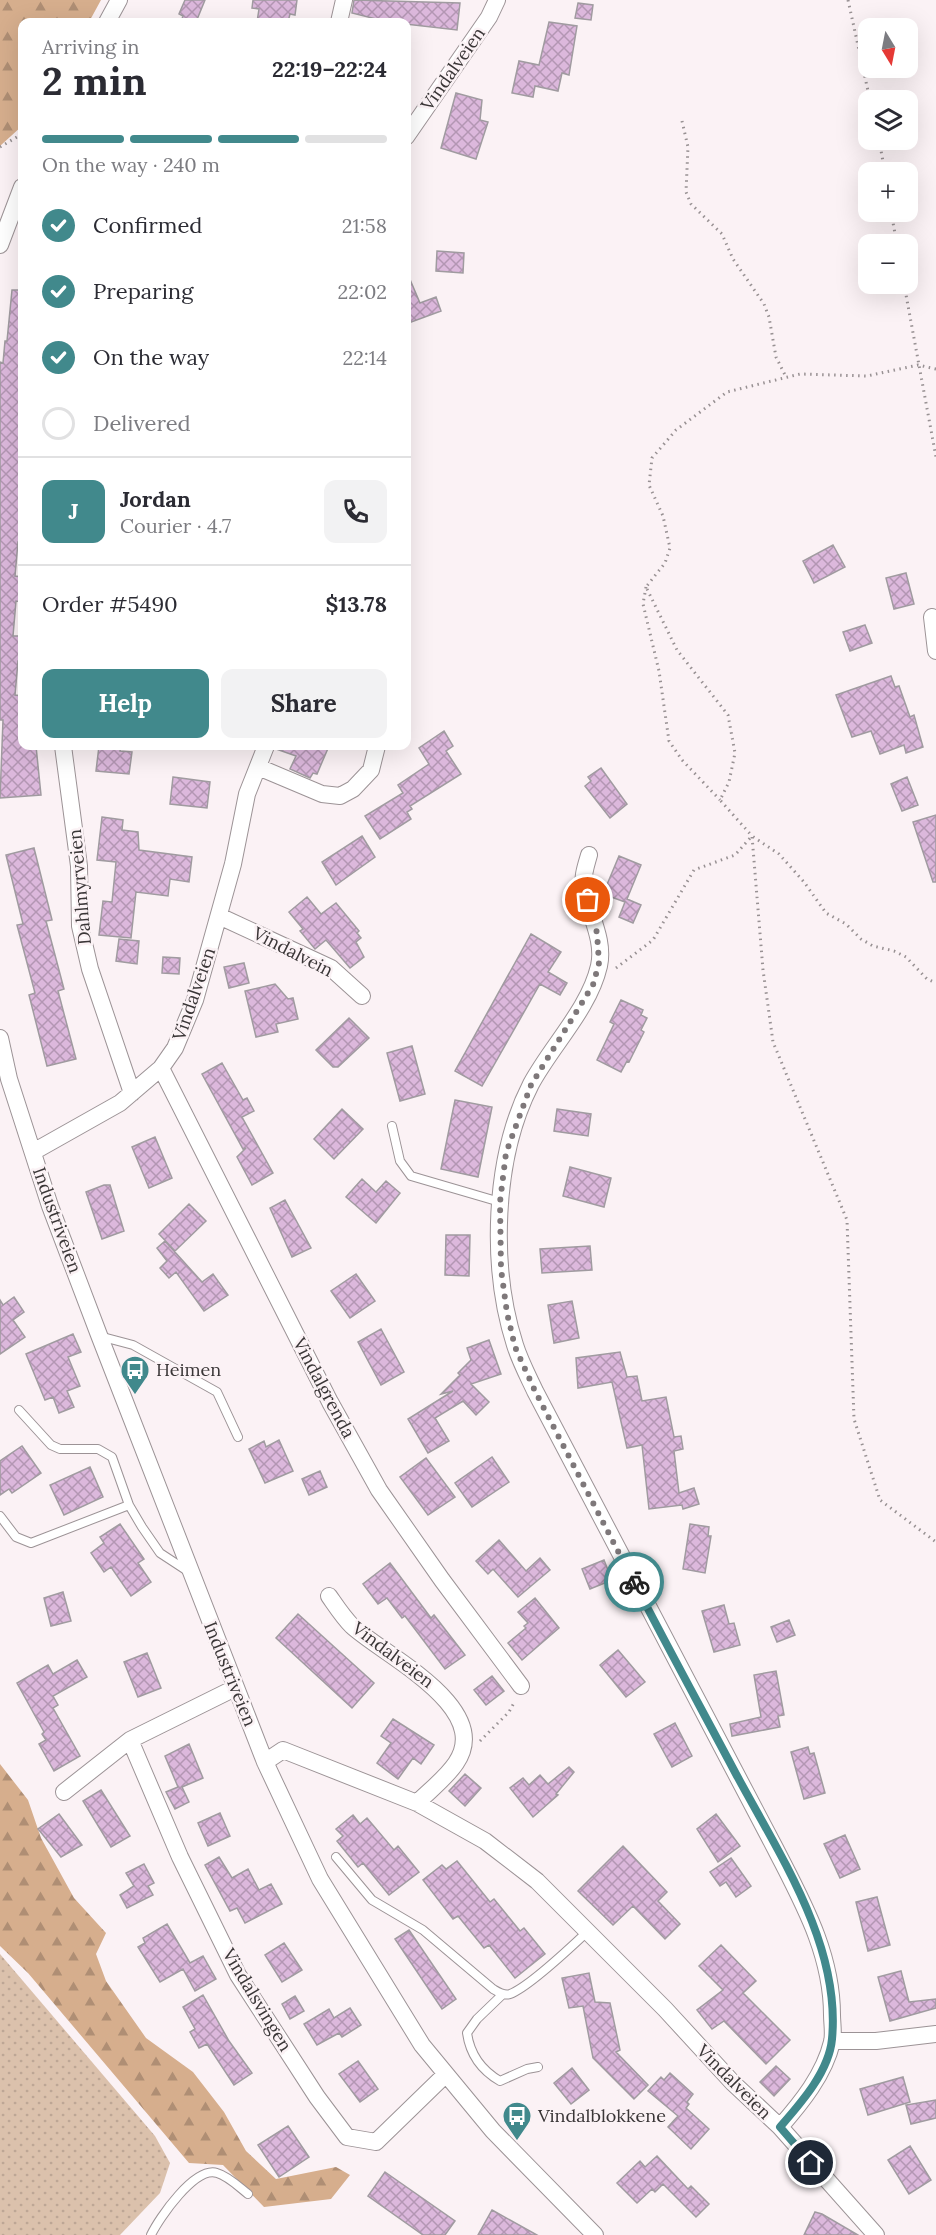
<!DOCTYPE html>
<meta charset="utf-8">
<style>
body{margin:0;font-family:Lora,serif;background:#f2f2f3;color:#2b2b33;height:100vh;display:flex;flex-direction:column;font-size:22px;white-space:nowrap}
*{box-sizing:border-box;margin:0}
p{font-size:20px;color:#7c7c81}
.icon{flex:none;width:33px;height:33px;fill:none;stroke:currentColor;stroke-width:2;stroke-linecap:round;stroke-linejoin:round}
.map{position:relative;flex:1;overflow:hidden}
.side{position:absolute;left:18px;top:18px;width:393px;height:732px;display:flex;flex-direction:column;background:#fff;border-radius:12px;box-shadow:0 6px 24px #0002}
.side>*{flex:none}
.needle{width:39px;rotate:170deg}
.buttons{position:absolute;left:858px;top:18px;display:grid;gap:12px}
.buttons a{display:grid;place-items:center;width:60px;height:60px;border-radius:12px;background:#fff;box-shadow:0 6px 24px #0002;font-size:30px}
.pin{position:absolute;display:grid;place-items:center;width:51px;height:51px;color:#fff;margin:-26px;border:3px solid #fff;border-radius:50%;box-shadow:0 2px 6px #0007}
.courier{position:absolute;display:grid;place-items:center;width:60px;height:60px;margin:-30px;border:4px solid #41898c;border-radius:50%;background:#fff;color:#222;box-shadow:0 2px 8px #0007}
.headline em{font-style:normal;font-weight:800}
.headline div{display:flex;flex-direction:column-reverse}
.headline{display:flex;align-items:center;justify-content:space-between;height:102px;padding:0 24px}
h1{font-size:39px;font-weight:800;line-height:45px}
.bar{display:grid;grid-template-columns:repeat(4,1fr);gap:9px 6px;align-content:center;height:72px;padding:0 24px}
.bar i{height:8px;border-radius:4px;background:#e1e1e2}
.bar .on{background:#41898c}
.bar p{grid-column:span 4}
.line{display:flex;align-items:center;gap:15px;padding:0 24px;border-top:2px solid #e1e1e2}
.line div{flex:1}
.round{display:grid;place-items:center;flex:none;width:63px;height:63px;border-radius:12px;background:#f2f2f3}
ol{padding:0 24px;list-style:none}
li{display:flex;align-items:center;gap:18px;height:66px}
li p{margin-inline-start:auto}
li .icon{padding:6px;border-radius:50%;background:#41898c;color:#fff;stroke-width:4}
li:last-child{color:#7c7c81}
li i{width:33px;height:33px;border:3px solid #e1e1e2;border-radius:50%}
.button{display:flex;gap:12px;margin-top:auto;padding:12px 24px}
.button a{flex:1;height:69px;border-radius:12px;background:#41898c;color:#fff;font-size:24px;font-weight:800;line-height:69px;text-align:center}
.button a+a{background:#f2f2f3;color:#2b2b33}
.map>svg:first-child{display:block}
.green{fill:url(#green-dots)}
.forest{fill:url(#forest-firs)}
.building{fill:url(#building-cross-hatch);stroke:#a09ba0;stroke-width:1.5}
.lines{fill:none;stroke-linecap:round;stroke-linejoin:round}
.lane-casing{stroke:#9c9396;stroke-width:10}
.street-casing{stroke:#9c9396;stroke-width:18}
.path{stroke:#989193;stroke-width:3;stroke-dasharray:1.5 4.5;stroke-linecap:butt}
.lane{stroke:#fff;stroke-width:8}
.street{stroke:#fff;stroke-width:16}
.done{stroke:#7e787a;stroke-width:6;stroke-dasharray:0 10.8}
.route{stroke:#41898c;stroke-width:8}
.labels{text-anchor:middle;stroke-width:5;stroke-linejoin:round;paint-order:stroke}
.street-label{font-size:18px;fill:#3a3637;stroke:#fbf2f5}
.poi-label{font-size:18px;fill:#3a3637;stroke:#fbf2f5;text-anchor:start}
</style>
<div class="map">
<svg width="936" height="2235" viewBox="0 0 936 2235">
<defs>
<pattern id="green-dots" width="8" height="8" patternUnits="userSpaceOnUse" patternTransform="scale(1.5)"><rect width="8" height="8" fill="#dbc1ac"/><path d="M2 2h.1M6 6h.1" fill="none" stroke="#bda695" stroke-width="1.8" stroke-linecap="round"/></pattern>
<pattern id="forest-firs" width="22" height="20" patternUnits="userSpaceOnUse" patternTransform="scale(1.5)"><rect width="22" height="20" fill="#d6ae8d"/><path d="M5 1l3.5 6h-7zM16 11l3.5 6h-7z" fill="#af8e74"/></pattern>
<pattern id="building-cross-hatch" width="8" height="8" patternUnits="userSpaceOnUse" patternTransform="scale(1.5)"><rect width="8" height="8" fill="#dcb8dc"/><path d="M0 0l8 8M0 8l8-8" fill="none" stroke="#b396b3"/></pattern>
</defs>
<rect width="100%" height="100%" fill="#fbf2f5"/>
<path class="green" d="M 0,1954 L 155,2136 L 170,2163 L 160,2193 L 120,2235 L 0,2235 Z"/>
<path class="forest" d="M 0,0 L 101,0 L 89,22 L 22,22 L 22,126 L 0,146 Z
M 0,1764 L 28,1800 L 41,1838 L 74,1898 L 106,1933 L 96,1954 L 106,1981 L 146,2038 L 193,2072 L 224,2112 L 246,2151 L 276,2179 L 336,2167 L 350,2175 L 331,2199 L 264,2207 L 223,2165 L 189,2163 L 28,1973 L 0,1946 Z"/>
<path class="building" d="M 185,0 L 205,0 L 196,22 L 181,22 L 183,16 L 179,14 Z
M 253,0 L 297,0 L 295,15 L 290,14 L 288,22 L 257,22 L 259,9 L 252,8 Z
M 354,0 L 460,3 L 457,30 L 388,22 L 352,13 Z
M 578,3 L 593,5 L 591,20 L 575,18 Z
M 549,22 L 577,26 L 569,75 L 562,73 L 558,91 L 535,86 L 533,97 L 512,93 L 519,61 L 539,65 Z
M 456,93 L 482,100 L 480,120 L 488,122 L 476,159 L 441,148 Z
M 437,251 L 464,253 L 463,273 L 436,271 Z
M 406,270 L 420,303 L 436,297 L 441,311 L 406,324 Z
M 12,290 L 22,290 L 22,422 L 20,457 L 22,457 L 22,542 L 18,542 L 15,576 L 22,577 L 22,602 L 16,601 L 13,636 L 22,636 L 22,661 L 18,661 L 15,695 L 22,696 L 22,746 L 36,746 L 41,795 L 0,798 L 3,720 L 0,720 L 0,362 L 3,363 L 5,341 L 7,341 Z
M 833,545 L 845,567 L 814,583 L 803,561 Z
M 906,573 L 914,604 L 894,609 L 886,578 Z
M 865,625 L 872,643 L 850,651 L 843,632 Z
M 891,676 L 895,687 L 899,686 L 910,717 L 914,715 L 923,747 L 906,753 L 904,745 L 880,754 L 871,731 L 852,737 L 836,695 Z
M 444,731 L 453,746 L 446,751 L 461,774 L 410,806 L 412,809 L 407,812 L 411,819 L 380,839 L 365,816 L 403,793 L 398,785 L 429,764 L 419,748 Z
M 99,746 L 121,746 L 120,751 L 132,752 L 129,774 L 96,771 Z
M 276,746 L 329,746 L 317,774 L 313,773 L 310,778 L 290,769 L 296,756 L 276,749 Z
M 601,768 L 627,804 L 610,818 L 585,786 L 591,781 L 588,777 Z
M 173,777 L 210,782 L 207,808 L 170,804 Z
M 907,777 L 918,805 L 902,811 L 891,784 Z
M 936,815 L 936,882 L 933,882 L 913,822 Z
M 102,817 L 123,820 L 122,830 L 138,832 L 139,850 L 192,857 L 189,882 L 170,879 L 168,896 L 136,892 L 131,938 L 99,935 L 103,901 L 112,902 L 116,862 L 97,860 Z
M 362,836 L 375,857 L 336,885 L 322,862 Z
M 34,848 L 52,920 L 46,921 L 64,989 L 58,991 L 76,1059 L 47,1066 L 29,995 L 35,993 L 17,925 L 23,924 L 6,855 Z
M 619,856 L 641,865 L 627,899 L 641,905 L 633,923 L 619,917 L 625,902 L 603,894 Z
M 307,897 L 321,914 L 336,903 L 359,931 L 357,933 L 361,938 L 356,942 L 364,957 L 350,968 L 326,940 L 315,949 L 300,931 L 303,929 L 289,912 Z
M 531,934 L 561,952 L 548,972 L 567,983 L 560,995 L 540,984 L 482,1086 L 455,1071 Z
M 119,939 L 139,941 L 137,964 L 116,961 Z
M 163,957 L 180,958 L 179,974 L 162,973 Z
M 244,963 L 249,983 L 229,988 L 224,967 Z
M 275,984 L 288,999 L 293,998 L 298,1019 L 276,1024 L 278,1032 L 256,1037 L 245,991 Z
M 621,1000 L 643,1010 L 641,1015 L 647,1018 L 641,1030 L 644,1032 L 629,1062 L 627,1061 L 621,1072 L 597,1060 L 614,1024 L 610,1022 Z
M 349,1018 L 369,1038 L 338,1067 L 333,1067 L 316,1050 Z
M 412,1046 L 425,1094 L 400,1101 L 387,1053 Z
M 222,1063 L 243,1100 L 247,1098 L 254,1111 L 242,1117 L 273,1173 L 252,1185 L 237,1157 L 246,1148 L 243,1149 L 202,1074 Z
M 455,1100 L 492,1107 L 478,1177 L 441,1169 Z
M 342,1109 L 363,1129 L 334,1159 L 314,1139 Z
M 557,1109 L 591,1114 L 588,1136 L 554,1131 Z
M 155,1137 L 172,1178 L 149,1188 L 132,1147 Z
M 570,1167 L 611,1178 L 604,1207 L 563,1196 Z
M 362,1179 L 376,1192 L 386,1181 L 400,1193 L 376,1223 L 346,1197 Z
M 104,1185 L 110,1185 L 124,1231 L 102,1239 L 86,1192 Z
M 285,1200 L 311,1248 L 292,1257 L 270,1208 Z
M 189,1204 L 206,1221 L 175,1251 L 159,1234 Z
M 446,1235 L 470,1235 L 469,1276 L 445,1275 Z
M 165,1241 L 202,1282 L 213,1274 L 228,1295 L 204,1311 L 176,1272 L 169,1278 L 160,1268 L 167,1261 L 157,1248 Z
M 590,1246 L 592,1270 L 542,1273 L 540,1249 Z
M 356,1274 L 375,1301 L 350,1318 L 331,1291 Z
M 14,1297 L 24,1312 L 13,1320 L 25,1337 L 0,1354 L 0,1300 L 3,1305 Z
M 572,1301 L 579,1338 L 554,1343 L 548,1305 Z
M 381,1329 L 404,1372 L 381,1385 L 358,1342 Z
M 73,1334 L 81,1352 L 68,1357 L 80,1386 L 67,1391 L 74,1407 L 59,1413 L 53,1397 L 45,1400 L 26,1354 Z
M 489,1340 L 501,1374 L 471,1384 L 489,1402 L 476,1415 L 463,1401 L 435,1418 L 449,1441 L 428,1453 L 408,1419 L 453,1391 L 441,1394 L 460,1375 L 458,1373 L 471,1360 L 467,1348 Z
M 620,1352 L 627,1377 L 637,1376 L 642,1401 L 666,1397 L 674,1437 L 681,1436 L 683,1449 L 674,1451 L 679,1493 L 694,1488 L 699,1504 L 683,1509 L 682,1505 L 649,1509 L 642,1445 L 627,1448 L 612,1382 L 578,1388 L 576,1358 Z
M 279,1440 L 293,1471 L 265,1483 L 249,1449 L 264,1441 L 266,1447 Z
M 22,1446 L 41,1473 L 12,1493 L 9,1489 L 0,1495 L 0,1461 Z
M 492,1457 L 509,1482 L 472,1507 L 455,1483 Z
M 426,1458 L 455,1497 L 428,1515 L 400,1477 Z
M 90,1467 L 103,1497 L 64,1515 L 50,1485 Z
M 320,1471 L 327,1487 L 309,1495 L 302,1479 Z
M 120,1524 L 144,1559 L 138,1563 L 151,1582 L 131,1596 L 111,1567 L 104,1572 L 91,1553 L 104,1543 L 100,1537 Z
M 690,1524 L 709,1527 L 708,1536 L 711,1536 L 705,1573 L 683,1569 Z
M 499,1540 L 526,1571 L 540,1558 L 550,1570 L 518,1597 L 493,1569 L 488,1574 L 476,1561 Z
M 604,1560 L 612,1580 L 590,1589 L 582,1569 Z
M 390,1563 L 431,1618 L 434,1615 L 465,1655 L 445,1669 L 405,1616 L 402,1618 L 387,1598 L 378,1604 L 363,1584 Z
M 63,1592 L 71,1621 L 51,1626 L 44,1598 Z
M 535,1598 L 559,1628 L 522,1660 L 508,1643 L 526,1628 L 524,1626 L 528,1623 L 518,1612 Z
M 724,1605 L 729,1624 L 734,1623 L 740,1645 L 714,1652 L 702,1611 Z
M 298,1614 L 374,1683 L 352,1708 L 276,1638 Z
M 789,1620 L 795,1635 L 777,1642 L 771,1627 Z
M 618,1650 L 645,1682 L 626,1697 L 600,1665 Z
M 147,1653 L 161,1688 L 138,1697 L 124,1662 Z
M 77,1660 L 87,1677 L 53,1696 L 58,1705 L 53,1708 L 80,1756 L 54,1771 L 39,1744 L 46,1740 L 42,1734 L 44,1732 L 17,1683 L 48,1665 L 53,1674 Z
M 776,1671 L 784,1715 L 778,1716 L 780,1727 L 732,1736 L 730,1724 L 761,1717 L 754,1675 Z
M 492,1676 L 504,1691 L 486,1705 L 474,1690 Z
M 393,1719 L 434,1745 L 421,1764 L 413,1758 L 398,1779 L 377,1763 L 391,1743 L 381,1736 Z
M 675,1723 L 692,1756 L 672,1767 L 654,1734 Z
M 189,1744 L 203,1778 L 182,1787 L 189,1802 L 175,1809 L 166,1792 L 178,1787 L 165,1756 Z
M 808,1747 L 810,1754 L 814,1753 L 825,1793 L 804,1799 L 791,1752 Z
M 569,1767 L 574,1772 L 556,1794 L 558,1795 L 533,1817 L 510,1788 L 523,1778 L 529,1785 L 540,1775 L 548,1784 Z
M 465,1774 L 481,1788 L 465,1806 L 449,1791 Z
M 101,1790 L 130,1836 L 111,1847 L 83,1801 Z
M 220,1813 L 230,1836 L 208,1846 L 198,1823 Z
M 59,1814 L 82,1845 L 61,1857 L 38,1829 Z
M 716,1814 L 740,1846 L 718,1862 L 697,1829 Z
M 353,1815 L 360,1824 L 367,1818 L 394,1850 L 398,1846 L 419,1872 L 389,1895 L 363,1863 L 358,1867 L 337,1841 L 343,1836 L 336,1829 Z
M 845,1835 L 860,1869 L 840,1878 L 824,1844 Z
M 623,1846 L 667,1892 L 658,1901 L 680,1924 L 665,1939 L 633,1906 L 613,1925 L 578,1891 Z
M 219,1857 L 232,1878 L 248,1869 L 259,1890 L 271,1884 L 282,1904 L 245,1923 L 237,1908 L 230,1911 L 205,1865 Z
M 731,1858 L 751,1886 L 736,1897 L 726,1882 L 720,1886 L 710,1872 Z
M 457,1861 L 490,1902 L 494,1899 L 520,1931 L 524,1928 L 545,1954 L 515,1978 L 489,1945 L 484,1948 L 458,1916 L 453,1919 L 423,1880 L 442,1865 L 446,1869 Z
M 144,1864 L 154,1883 L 148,1886 L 153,1895 L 127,1908 L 120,1895 L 134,1886 L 126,1873 Z
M 877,1897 L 890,1945 L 868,1951 L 856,1902 Z
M 167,1924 L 190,1963 L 203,1956 L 216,1979 L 195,1991 L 183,1969 L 160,1982 L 138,1947 L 145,1943 L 143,1938 Z
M 409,1930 L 456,1999 L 442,2009 L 395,1939 Z
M 284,1943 L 302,1970 L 282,1982 L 265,1955 Z
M 721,1945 L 756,1981 L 743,1993 L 790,2040 L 766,2064 L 724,2021 L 712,2029 L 697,2010 L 723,1990 L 699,1966 Z
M 901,1971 L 909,2002 L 936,1999 L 936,2008 L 890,2021 L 878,1977 Z
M 589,1973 L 595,2002 L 610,2003 L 620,2050 L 616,2052 L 648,2085 L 634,2099 L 593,2058 L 583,2006 L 569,2008 L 562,1978 Z
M 203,1995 L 229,2041 L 252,2073 L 234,2085 L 207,2044 L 199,2048 L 190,2032 L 195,2029 L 183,2007 Z
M 295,1996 L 304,2011 L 290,2019 L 282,2004 Z
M 350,2008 L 361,2025 L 342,2037 L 339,2033 L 317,2045 L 304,2024 L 329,2009 L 334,2018 Z
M 358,2061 L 378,2089 L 360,2102 L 339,2074 Z
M 776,2066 L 790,2079 L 774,2096 L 760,2082 Z
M 572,2068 L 589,2090 L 571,2104 L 554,2083 Z
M 670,2073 L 693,2094 L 687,2102 L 689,2104 L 686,2108 L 709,2129 L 691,2149 L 668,2127 L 678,2116 L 648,2091 L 661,2077 L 664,2080 Z
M 903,2077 L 910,2102 L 868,2115 L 860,2089 Z
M 936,2100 L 936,2118 L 911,2124 L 906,2105 Z
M 288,2126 L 309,2157 L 279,2177 L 258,2145 Z
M 910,2146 L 931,2180 L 909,2194 L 888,2160 Z
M 657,2156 L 688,2189 L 691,2186 L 709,2204 L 696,2217 L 663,2184 L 655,2192 L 652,2189 L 637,2203 L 617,2183 L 640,2161 L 645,2167 Z
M 385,2172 L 455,2221 L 445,2235 L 423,2235 L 368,2196 Z
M 492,2210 L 537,2235 L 478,2235 Z
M 815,2212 L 822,2214 L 858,2235 L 804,2235 Z"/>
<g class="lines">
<g class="lane-casing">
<path id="lane" d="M 392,1126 L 400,1161 L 411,1176 L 500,1202
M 99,1336 L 133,1345 L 217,1392 L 238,1437
M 19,1410 L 51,1445 L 60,1449 L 98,1449 L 112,1457 L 129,1505 L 142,1527 L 160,1553 L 189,1572
M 0,1516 L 16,1537 L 31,1543 L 129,1505
M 336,1857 L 372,1900 L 423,1930 L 493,1989 C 498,1992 504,1996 510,1994 C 529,1987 571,1947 587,1932
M 503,1994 L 477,2019 L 467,2033 C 470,2054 481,2070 500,2081 L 527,2069 L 538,2067
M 151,2235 C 159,2218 195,2166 217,2173 C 228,2176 239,2187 248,2194"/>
</g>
<g class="street-casing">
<path id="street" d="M 107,22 L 119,0
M 339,22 L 344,0
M 406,137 L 489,17 L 497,0
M 0,245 L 22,187
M 932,617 L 936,651
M 63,746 L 79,866 L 80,926 L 90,969 L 132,1093
M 258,767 L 322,794 L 340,796 L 353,789 L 371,770 L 377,746
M 589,855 C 586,866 582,876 584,887 C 588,913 605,939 599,966 C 589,1009 552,1045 531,1084 C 493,1158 490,1267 515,1345 C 520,1361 528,1376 535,1391 L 775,1848 C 802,1901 832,1953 832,2015 C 832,2023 834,2034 832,2042 C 824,2075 801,2103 780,2127
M 219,916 L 331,968 L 362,996
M 0,1038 L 9,1079 L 50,1206 L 99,1335 L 265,1762 L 320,1879 L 422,2045 L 493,2131 L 595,2235
M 161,1068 L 330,1402 L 379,1490 L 442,1580 L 521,1686
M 33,1152 L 120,1103 L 161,1068 L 175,1048 L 195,1000 L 233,864 L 247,794 L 266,746
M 329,1596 C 336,1606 343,1617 352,1626 C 383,1655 494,1707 456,1763 C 446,1778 430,1790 417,1803
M 130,1740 L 180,1857 L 238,1975 L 317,2097 L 347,2137 L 376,2142 L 446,2074
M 265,1762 L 283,1750 L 417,1803 L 485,1841 L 537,1881 L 665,2009 L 733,2083 L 780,2127 L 876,2235
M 64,1792 L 130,1740 L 235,1688
M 832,2041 L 876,2041 L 936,2034"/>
</g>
<path class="path" d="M 848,0 L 870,100
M 682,121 L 688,147 L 686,192 L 691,204 L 722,234 L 733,259 L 764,304 L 769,317 L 776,357 L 786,377
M 879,140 L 885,172
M 0,147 L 22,134
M 891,212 L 897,244
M 904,284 L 936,457
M 936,369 L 918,365 L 867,376 L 800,374 L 727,392 L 676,430 L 652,458 L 649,485 L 663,516 L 670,548 L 665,563 L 646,587 L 677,650 L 728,715 L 735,753 L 729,782 L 720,800 L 752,836 L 763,970 L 773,1042 L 847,1220 L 854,1419 L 880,1500 L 936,1542
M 646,587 L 643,604 L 659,671 L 669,741 L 682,760 L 720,800
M 616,968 L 653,940 L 694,870 L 735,855 L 752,836 L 779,854 L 804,882 L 826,913 L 846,924 L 861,939 L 873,946 L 894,951 L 906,957 L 927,979 L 936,983
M 480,1741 L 509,1712 L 515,1701"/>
<use href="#lane" class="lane"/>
<use href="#street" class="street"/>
</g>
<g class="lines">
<path class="done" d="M 588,900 L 597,933 L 599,963 L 593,985 L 531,1085 L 506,1153 L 500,1202 L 501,1269 L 507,1313 L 515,1347 L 535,1391 L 634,1582"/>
<path class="route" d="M 634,1582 C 667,1646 702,1710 736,1774 C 779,1854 841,1945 832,2039 C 829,2072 800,2104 780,2127 L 811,2163"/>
</g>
<defs>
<g id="bus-pin" transform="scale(1.5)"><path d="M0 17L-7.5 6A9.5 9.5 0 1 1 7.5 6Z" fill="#41898c" stroke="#fbf2f5"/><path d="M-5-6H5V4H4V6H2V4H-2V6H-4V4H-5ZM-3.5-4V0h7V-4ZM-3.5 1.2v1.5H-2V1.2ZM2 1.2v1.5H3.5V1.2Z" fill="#fff"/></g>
</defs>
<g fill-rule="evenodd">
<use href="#bus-pin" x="135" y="1370"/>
<use href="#bus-pin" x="517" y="2116"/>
</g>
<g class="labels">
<g class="street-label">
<text transform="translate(453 69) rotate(-55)" y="6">Vindalveien</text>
<text transform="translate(80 887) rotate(-95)" y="6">Dahlmyrveien</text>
<text transform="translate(293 952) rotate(27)" y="6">Vindalvein</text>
<text transform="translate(194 994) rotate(-71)" y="6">Vindalveien</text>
<text transform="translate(57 1220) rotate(70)" y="6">Industriveien</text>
<text transform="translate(324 1388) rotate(62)" y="6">Vindalgrenda</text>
<text transform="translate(393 1655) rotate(37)" y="6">Vindalveien</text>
<text transform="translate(230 1674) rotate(68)" y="6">Industriveien</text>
<text transform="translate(257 2000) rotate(59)" y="6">Vindalsvingen</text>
<text transform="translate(734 2082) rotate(45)" y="6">Vindalveien</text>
</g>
<g class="poi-label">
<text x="156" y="1376">Heimen</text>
<text x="538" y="2122">Vindalblokkene</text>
</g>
</g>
</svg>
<div class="buttons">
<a><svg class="needle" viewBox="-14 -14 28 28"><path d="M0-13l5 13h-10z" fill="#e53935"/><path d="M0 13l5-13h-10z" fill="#7c7c81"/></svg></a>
<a><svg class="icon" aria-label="layers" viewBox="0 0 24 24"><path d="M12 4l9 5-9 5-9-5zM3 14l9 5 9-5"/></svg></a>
<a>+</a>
<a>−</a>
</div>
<div class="pin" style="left:588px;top:900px;background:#ea580c"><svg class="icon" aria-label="bag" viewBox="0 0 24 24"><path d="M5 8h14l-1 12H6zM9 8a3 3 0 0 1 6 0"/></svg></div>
<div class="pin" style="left:811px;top:2163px;background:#1f2937"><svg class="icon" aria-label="home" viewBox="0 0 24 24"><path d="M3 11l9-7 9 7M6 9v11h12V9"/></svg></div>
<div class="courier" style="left:634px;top:1582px"><svg class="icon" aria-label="bike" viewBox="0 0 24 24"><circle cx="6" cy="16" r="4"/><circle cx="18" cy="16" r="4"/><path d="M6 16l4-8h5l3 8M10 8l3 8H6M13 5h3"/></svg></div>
<section class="side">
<div class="headline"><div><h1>2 min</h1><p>Arriving in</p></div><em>22:19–22:24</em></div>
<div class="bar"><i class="on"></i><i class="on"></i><i class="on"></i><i></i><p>On the way · 240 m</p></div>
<ol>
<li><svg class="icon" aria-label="check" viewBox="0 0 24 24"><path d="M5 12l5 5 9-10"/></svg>Confirmed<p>21:58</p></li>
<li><svg class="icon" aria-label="check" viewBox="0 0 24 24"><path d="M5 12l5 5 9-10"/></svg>Preparing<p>22:02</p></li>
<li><svg class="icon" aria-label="check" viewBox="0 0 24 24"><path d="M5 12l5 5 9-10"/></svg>On the way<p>22:14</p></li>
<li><i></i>Delivered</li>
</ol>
<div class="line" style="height:108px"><b class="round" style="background:#41898c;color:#fff">J</b><div><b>Jordan</b><p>Courier · 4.7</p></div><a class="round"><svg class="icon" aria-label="phone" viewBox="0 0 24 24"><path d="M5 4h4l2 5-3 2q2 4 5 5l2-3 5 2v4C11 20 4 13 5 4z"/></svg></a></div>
<div class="line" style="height:78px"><div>Order #5490</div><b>$13.78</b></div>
<div class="button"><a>Help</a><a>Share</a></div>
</section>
</div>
